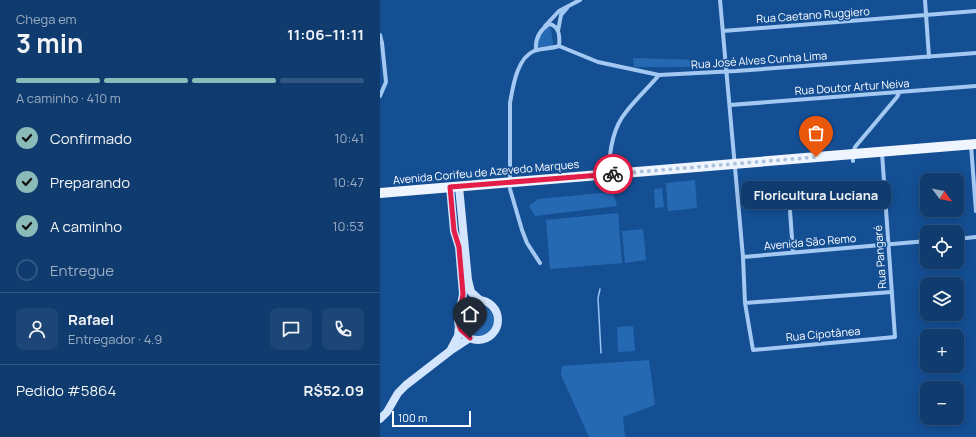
<!DOCTYPE html>
<html lang="pt">
<meta charset="utf-8">
<style>
body{margin:0;font-family:Manrope,sans-serif;background:#1d4677;color:#f1f3f6;height:100vh;display:flex;flex-direction:column;font-size:15px;white-space:nowrap}
*{box-sizing:border-box;margin:0}
p{font-size:13px;color:#9badc3}
.icon{flex:none;width:22px;height:22px;fill:none;stroke:currentColor;stroke-width:2;stroke-linecap:round;stroke-linejoin:round}
.map{position:relative;flex:1;overflow:hidden}
.drawer{display:flex;flex-direction:column;background:#0f3b6f;width:380px}
.drawer>*{flex:none}
.needle{width:26px;rotate:122deg}
.fabs{position:absolute;left:540px;top:173px;display:grid;gap:8px}
.fabs a{display:grid;place-items:center;width:44px;height:44px;border-radius:8px;background:#0f3b6f;box-shadow:0 2px 10px #0003,0 0 0 1px #2f5582;font-size:20px}
.scale{position:absolute;left:12px;bottom:10px;width:79px;box-sizing:border-box;padding-left:4px;border:2px solid #fff;border-top:0;font-size:11px;line-height:14px;white-space:nowrap;color:#fff;-webkit-text-stroke:3px #144f94;paint-order:stroke}
.pin{position:absolute;display:grid;place-items:center;width:34px;height:34px;color:#fff;margin:-41px -17px;border-radius:50% 50% 50% 0;rotate:-45deg;box-shadow:0 0 4px #0007}
.pin .icon{rotate:45deg}
.courier{position:absolute;display:grid;place-items:center;width:40px;height:40px;margin:-20px;border:3px solid #e11d48;border-radius:50%;background:#fff;color:#222;box-shadow:0 1px 5px #0007}
.bubble{position:absolute;height:28px;border-radius:8px;background:#0f3b6f;box-shadow:0 2px 10px #0003,0 0 0 1px #2f5582;font-size:13px;font-weight:700;line-height:28px;text-align:center}
.head em{font-style:normal;font-weight:700}
.head div{display:flex;flex-direction:column-reverse}
.head{display:flex;align-items:center;justify-content:space-between;height:68px;padding:0 16px}
h1{font-size:26px;font-weight:700;line-height:30px}
.bar{display:grid;grid-template-columns:repeat(4,1fr);gap:6px 4px;align-content:center;height:48px;padding:0 16px}
.bar i{height:5px;border-radius:3px;background:#2f5582}
.bar .current{background:#8bbbb9}
.bar p{grid-column:span 4}
.line{display:flex;align-items:center;gap:10px;padding:0 16px;border-top:1px solid #2f5582}
.line div{flex:1}
.round{display:grid;place-items:center;flex:none;width:42px;height:42px;border-radius:8px;background:#1d4677}
ol{padding:0 16px;list-style:none}
li{display:flex;align-items:center;gap:12px;height:44px}
li p{margin-inline-start:auto}
li .icon{padding:4px;border-radius:50%;background:#8bbbb9;color:#111;stroke-width:4}
li:last-child{color:#9badc3}
li i{width:22px;height:22px;border:2px solid #2f5582;border-radius:50%}
main{display:flex;flex:1;min-height:0}
.map>svg:first-child{display:block}
.green{fill:#2669b3}
.lines{fill:none;stroke-linecap:round;stroke-linejoin:round}
.stream{stroke:#95c4f5;stroke-width:1.5}
.street{stroke:#a3c9f2;stroke-width:4}
.secondary{stroke:#d2e5fc;stroke-width:8}
.primary{stroke:#eef5ff;stroke-width:10}
.done{stroke:#adc1da;stroke-width:4;stroke-dasharray:0 7.2}
.route{stroke:#e11d48;stroke-width:5}
.labels{text-anchor:middle;stroke-width:3.5;stroke-linejoin:round;paint-order:stroke}
.street-label{font-size:11px;fill:#fff;stroke:#144f94}
</style>
<main>
<section class="drawer">
<div class="head"><div><h1>3 min</h1><p>Chega em</p></div><em>11:06–11:11</em></div>
<div class="bar"><i class="current"></i><i class="current"></i><i class="current"></i><i></i><p>A caminho · 410 m</p></div>
<ol>
<li><svg class="icon" aria-label="check" viewBox="0 0 24 24"><path d="M5 12l5 5 9-10"/></svg>Confirmado<p>10:41</p></li>
<li><svg class="icon" aria-label="check" viewBox="0 0 24 24"><path d="M5 12l5 5 9-10"/></svg>Preparando<p>10:47</p></li>
<li><svg class="icon" aria-label="check" viewBox="0 0 24 24"><path d="M5 12l5 5 9-10"/></svg>A caminho<p>10:53</p></li>
<li><i></i>Entregue</li>
</ol>
<div class="line" style="height:72px"><a class="round"><svg class="icon" aria-label="person" viewBox="0 0 24 24"><circle cx="12" cy="8" r="4"/><path d="M4 21q1-7 8-7t8 7"/></svg></a><div><b>Rafael</b><p>Entregador · 4.9</p></div><a class="round"><svg class="icon" aria-label="chat" viewBox="0 0 24 24"><path d="M4 5h16v11H9l-5 4z"/></svg></a><a class="round"><svg class="icon" aria-label="phone" viewBox="0 0 24 24"><path d="M5 4h4l2 5-3 2q2 4 5 5l2-3 5 2v4C11 20 4 13 5 4z"/></svg></a></div>
<div class="line" style="height:52px"><div>Pedido #5864</div><b>R$52.09</b></div>
</section>
<div class="map">
<svg width="596" height="437" viewBox="0 0 596 437">
<rect width="100%" height="100%" fill="#144f94"/>
<path class="green" d="M 167,28 L 170,28 L 171,29 L 173,44 L 171,46 L 157,48 L 159,38 Z
M 253,58 L 318,60 L 319,67 L 254,67 Z
M 315,180 L 317,208 L 288,211 L 286,183 Z
M 282,188 L 284,207 L 275,208 L 274,189 Z
M 233,192 L 237,206 L 155,216 L 149,206 L 158,199 Z
M 238,213 L 242,263 L 170,269 L 166,220 Z
M 263,229 L 266,260 L 245,263 L 242,231 Z
M82 321a16 16 0 1 1 32 0a16 16 0 1 1-32 0Z
M 253,326 L 255,351 L 238,352 L 237,327 Z
M 269,360 L 275,405 L 243,417 L 245,437 L 209,437 L 181,375 L 182,366 Z"/>
<g class="lines">
<path class="stream" d="M 220,289 L 218,298 L 221,353"/>
<path class="street" d="M 340,0 L 363,257 L 365,303 L 373,350 L 515,337 L 502,153
M 545,0 L 549,57
M 165,26 L 179,11 L 200,0
M 178,31 L 181,15 L 187,8
M 343,31 L 596,11
M 0,35 L 2,43 L 6,82 L 0,96
M 179,46 L 218,62 L 279,75 L 356,71 L 596,53
M 156,50 C 155,39 160,30 169,24 C 180,26 180,37 179,46
M 350,105 L 596,86
M 591,145 L 596,211
M 473,161 L 473,154 L 475,147 L 517,97 L 519,93
M 229,174 C 229,153 232,129 246,112 C 256,99 269,87 279,75
M 130,181 L 130,103 C 133,86 137,58 154,51 C 162,48 170,49 179,46
M 130,189 L 142,230 L 147,243 L 160,263
M 410,211 L 413,252
M 577,239 L 596,237
M 363,257 L 547,241
M 365,303 L 512,292"/>
<path class="secondary" d="M 70,187 L 74,231 L 79,247 L 83,294 L 79,315
M 79,187 L 88,280 L 91,292 L 101,301
M78 320a20 20 0 1 1 40 0a20 20 0 1 1-40 0Z
M 70,351 L 78,336 L 79,325
M 0,419 L 7,412 L 18,393 L 26,385 L 70,351 L 90,338"/>
<path class="primary" d="M 0,193 L 596,144"/>
</g>
<g class="lines">
<path class="done" d="M 233,174 L 436,157"/>
<path class="route" d="M 90,338 L 81,330 L 79,325 L 79,319 L 83,294 L 79,247 L 74,231 L 70,187 L 233,174"/>
</g>
<g class="labels">
<g class="street-label">
<text transform="translate(433 15) rotate(-4)" y="4">Rua Caetano Ruggiero</text>
<text transform="translate(379 60) rotate(-4)" y="4">Rua José Alves Cunha Lima</text>
<text transform="translate(472 87) rotate(-4)" y="4">Rua Doutor Artur Neiva</text>
<text transform="translate(106 172) rotate(-5)" y="4">Avenida Corifeu de Azevedo Marques</text>
<text transform="translate(430 242) rotate(-5)" y="4">Avenida São Remo</text>
<text transform="translate(500 257) rotate(-94)" y="4">Rua Pangaré</text>
<text transform="translate(443 334) rotate(-5)" y="4">Rua Cipotânea</text>
</g>
</g>
</svg>
<div class="fabs">
<a><svg class="needle" viewBox="-14 -14 28 28"><path d="M0-13l5 13h-10z" fill="#e53935"/><path d="M0 13l5-13h-10z" fill="#9badc3"/></svg></a>
<a><svg class="icon" aria-label="locate" viewBox="0 0 24 24"><circle cx="12" cy="12" r="6"/><path d="M12 2v4M12 18v4M2 12h4M18 12h4"/></svg></a>
<a><svg class="icon" aria-label="layers" viewBox="0 0 24 24"><path d="M12 4l9 5-9 5-9-5zM3 14l9 5 9-5"/></svg></a>
<a>+</a>
<a>−</a>
</div>
<div class="scale">100 m</div>
<div class="pin" style="left:436px;top:157px;background:#ea580c"><svg class="icon" aria-label="bag" viewBox="0 0 24 24"><path d="M5 8h14l-1 12H6zM9 8a3 3 0 0 1 6 0"/></svg></div>
<div class="pin" style="left:90px;top:338px;background:#1f2937"><svg class="icon" aria-label="home" viewBox="0 0 24 24"><path d="M3 11l9-7 9 7M6 9v11h12V9"/></svg></div>
<div class="courier" style="left:233px;top:174px"><svg class="icon" aria-label="bike" viewBox="0 0 24 24"><circle cx="6" cy="16" r="4"/><circle cx="18" cy="16" r="4"/><path d="M6 16l4-8h5l3 8M10 8l3 8H6M13 5h3"/></svg></div>
<div class="bubble" style="left:361px;top:181px;width:150px">Floricultura Luciana</div>
</div>
</main>
